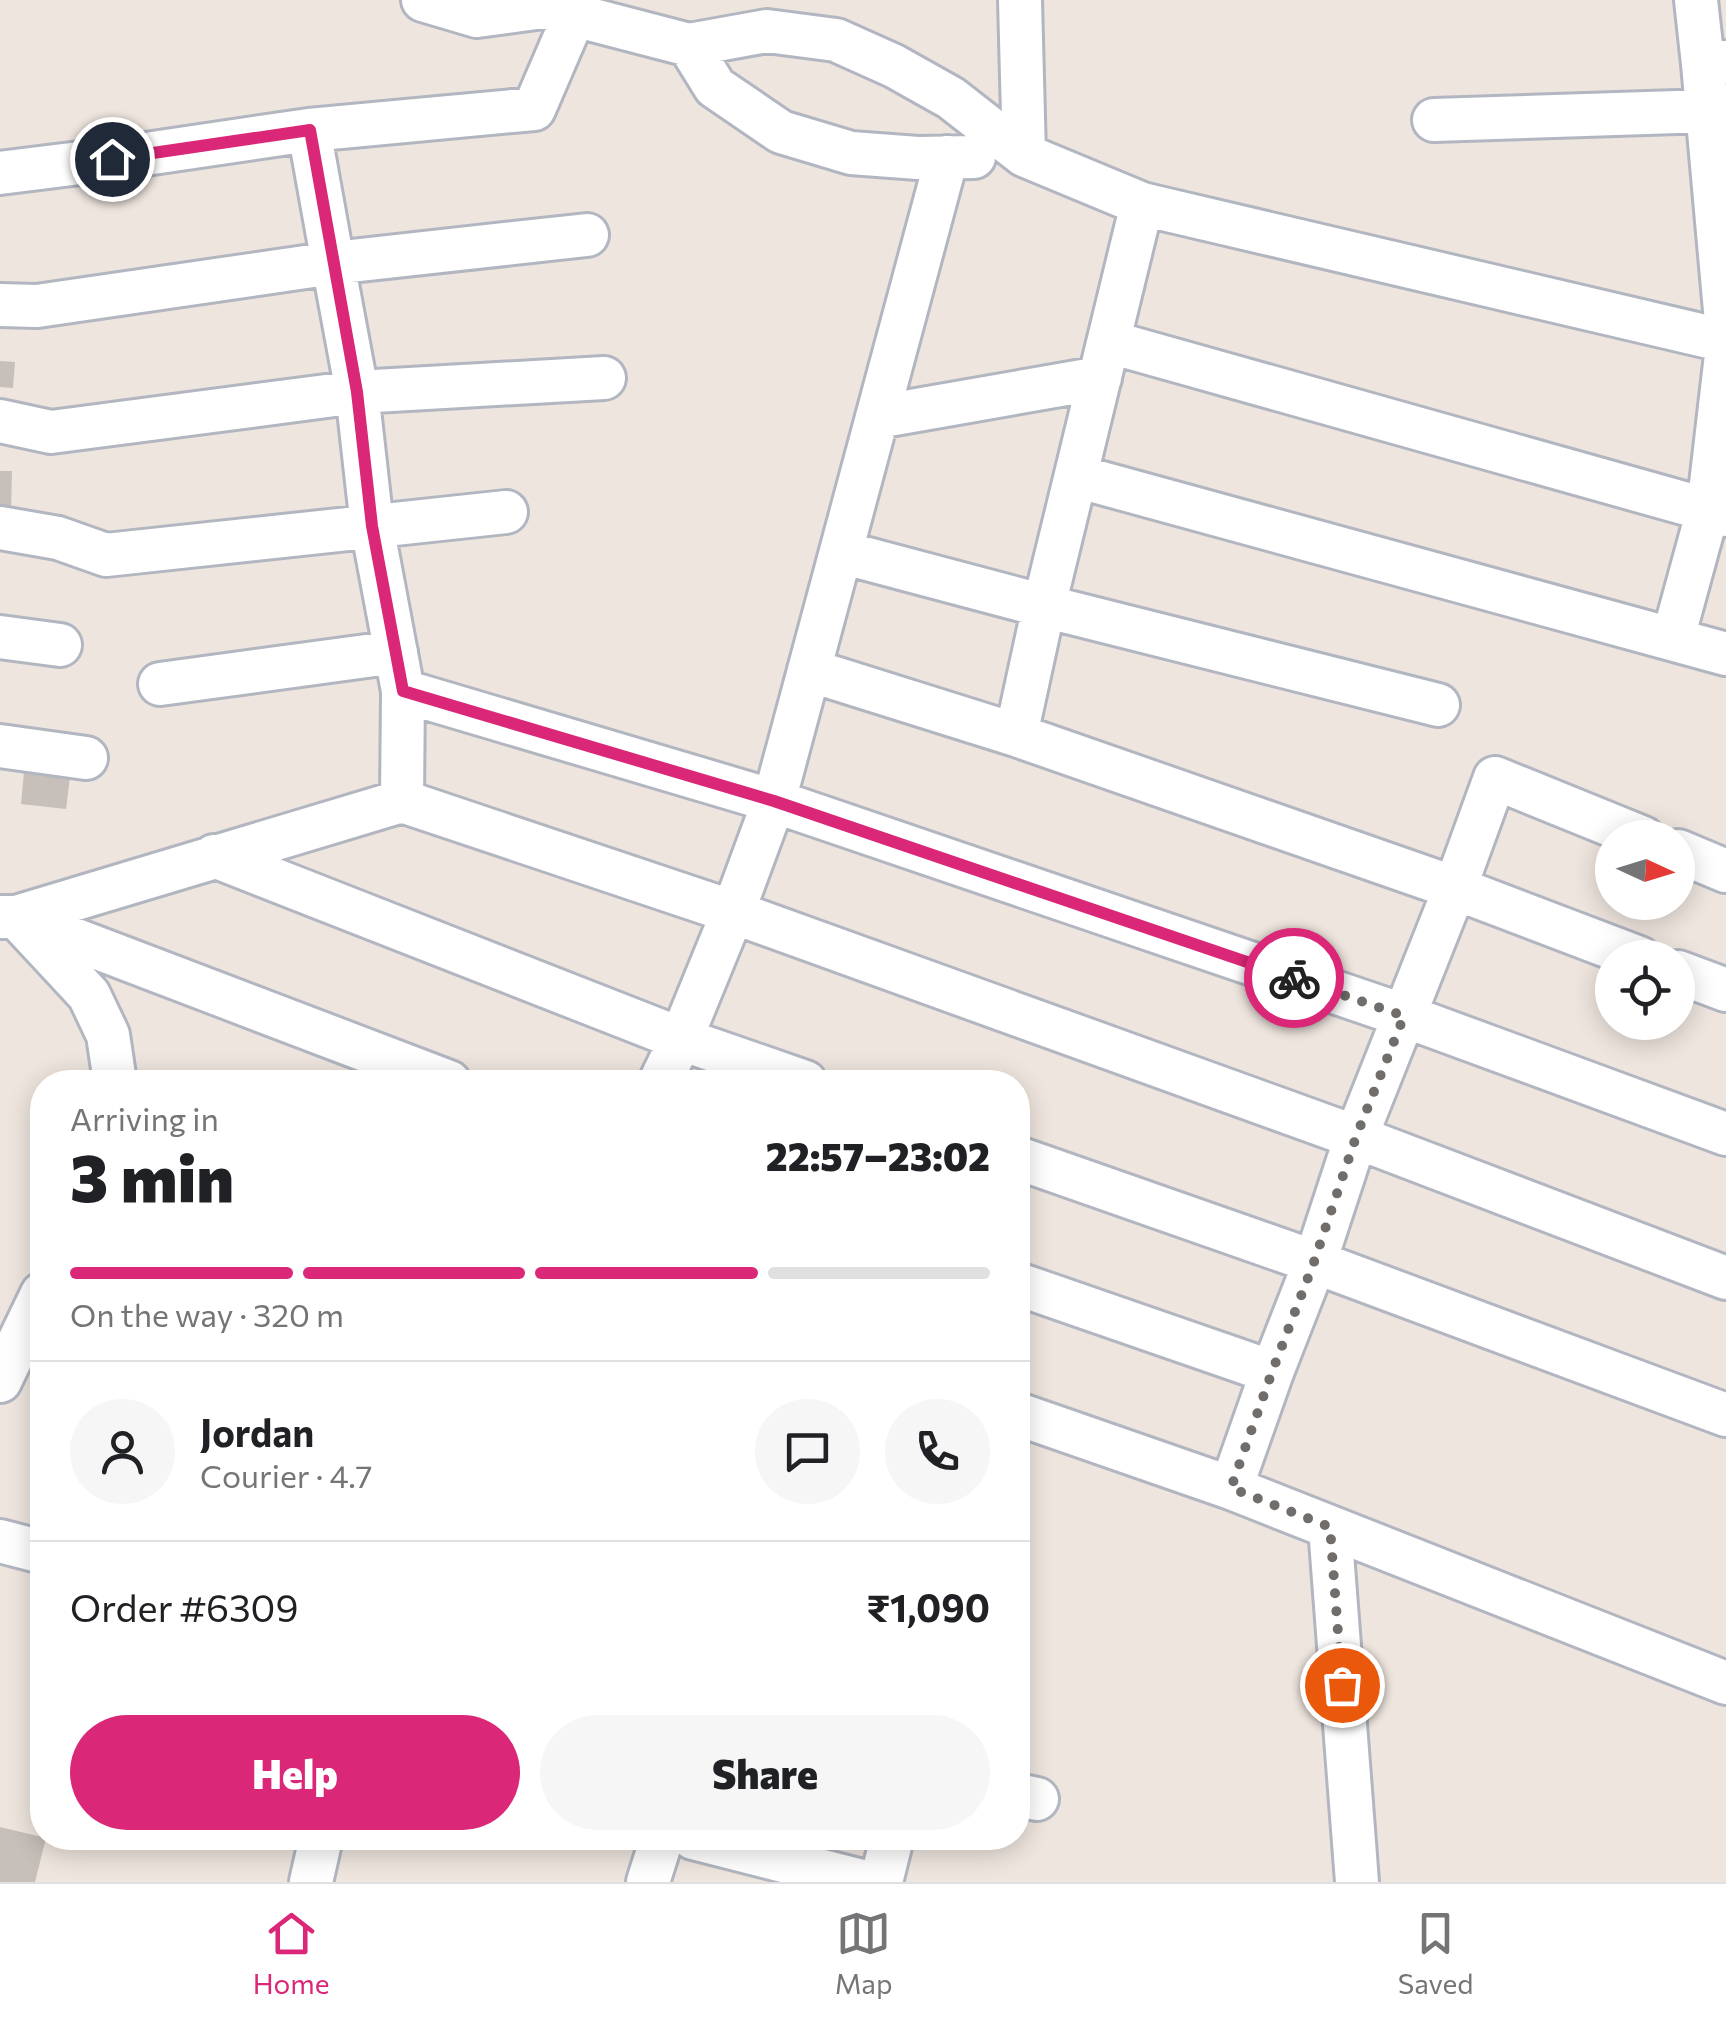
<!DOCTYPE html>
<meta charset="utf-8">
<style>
body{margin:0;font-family:Commissioner,sans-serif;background:#f6f6f6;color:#202124;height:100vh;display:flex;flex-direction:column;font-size:38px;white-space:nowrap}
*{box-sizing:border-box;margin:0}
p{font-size:32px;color:#757577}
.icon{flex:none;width:55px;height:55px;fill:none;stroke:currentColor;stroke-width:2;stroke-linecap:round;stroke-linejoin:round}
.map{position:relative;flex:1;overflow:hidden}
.sheet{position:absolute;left:30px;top:1070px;width:1000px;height:780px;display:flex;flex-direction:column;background:#fff;border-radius:40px;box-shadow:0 5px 25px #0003}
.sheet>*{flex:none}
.needle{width:65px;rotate:94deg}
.controls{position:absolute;left:1595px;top:820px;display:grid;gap:20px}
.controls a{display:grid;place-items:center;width:100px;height:100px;border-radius:50%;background:#fff;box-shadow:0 5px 25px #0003;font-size:50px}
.pin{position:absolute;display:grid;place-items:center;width:85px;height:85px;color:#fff;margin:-42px;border:5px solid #fff;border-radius:50%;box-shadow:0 2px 10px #0007}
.courier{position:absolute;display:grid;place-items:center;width:100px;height:100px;margin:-50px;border:8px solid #db2777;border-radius:50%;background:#fff;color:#222;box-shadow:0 2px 12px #0007}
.headline em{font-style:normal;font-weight:800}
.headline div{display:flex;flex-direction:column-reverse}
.headline{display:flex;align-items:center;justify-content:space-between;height:170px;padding:0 40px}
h1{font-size:65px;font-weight:800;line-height:75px}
.bar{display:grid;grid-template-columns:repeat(4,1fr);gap:15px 10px;align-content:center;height:120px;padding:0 40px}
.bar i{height:12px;border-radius:8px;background:#e0e0e0}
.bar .selected{background:#db2777}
.bar p{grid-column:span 4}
.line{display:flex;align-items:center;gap:25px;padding:0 40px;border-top:2px solid #e0e0e0}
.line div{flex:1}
.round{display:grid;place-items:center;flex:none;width:105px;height:105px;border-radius:52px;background:#f6f6f6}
.primary-button{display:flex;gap:20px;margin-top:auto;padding:20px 40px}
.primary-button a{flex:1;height:115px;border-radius:60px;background:#db2777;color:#fff;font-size:40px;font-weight:800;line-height:115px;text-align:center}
.primary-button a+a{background:#f6f6f6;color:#202124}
.menu{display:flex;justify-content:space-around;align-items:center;height:140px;border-top:2px solid #e0e0e0;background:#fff;font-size:28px;color:#757577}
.menu a{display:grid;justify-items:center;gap:5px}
.menu .selected{color:#db2777}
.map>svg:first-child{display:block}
.building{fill:#c6bfba}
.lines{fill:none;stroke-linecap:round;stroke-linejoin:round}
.minor-casing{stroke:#b2b6c0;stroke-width:48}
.minor{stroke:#fff;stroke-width:42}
.done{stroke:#706d6a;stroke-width:10;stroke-dasharray:0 18}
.route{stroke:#db2777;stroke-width:12}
</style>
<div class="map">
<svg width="1726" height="1882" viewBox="0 0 1726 1882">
<rect width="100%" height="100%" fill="#eee5de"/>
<path class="building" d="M 0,361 L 15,362 L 13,388 L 0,387 Z
M 0,471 L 12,471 L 11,511 L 0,511 Z
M 24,772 L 70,777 L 66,809 L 21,804 Z
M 0,1827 L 46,1838 L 35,1882 L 0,1882 Z"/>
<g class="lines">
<g class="minor-casing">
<path id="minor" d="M 423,0 L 477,16 L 543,7 L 689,45 L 767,31 L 836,40 L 894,66 L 951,98 L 1024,155 L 1142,204 L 1726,341
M 1020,0 L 1024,155
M 1696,0 L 1703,64 L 1726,62
M 689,45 L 715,87 L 781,132 L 851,153 L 918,158 L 974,157
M 1703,64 L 1726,322
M 1434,120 L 1708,111
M 309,130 L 333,263 L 587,235
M 0,173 L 112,159 L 309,130 L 534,109 L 574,16
M 0,305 L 37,306 L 333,263 L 357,392 L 372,526 L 403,691 L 402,801
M 1110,342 L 1726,515
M 877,417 L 1100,378
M 0,421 L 51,432 L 357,392 L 604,378
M 1076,476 L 1726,654
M 0,528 L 58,538 L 106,555 L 506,512
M 841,552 L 1044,606 L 1438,705
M 0,637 L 60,645
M 1673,638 L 1708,510 L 1726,355
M 809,670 L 1016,735 L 1455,888 L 1639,958
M 160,684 L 396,652
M 403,691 L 774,801 L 1405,1016 L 1726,1134
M 1016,735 L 1044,606 L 1142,204
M 0,746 L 86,758
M 1678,851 L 1726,871
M 214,856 L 681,1039 L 805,1082
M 0,917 L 16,917 L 402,801 L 733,912 L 1356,1137 L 1726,1278
M 16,917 L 449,1082
M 23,924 L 89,995 L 108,1035 L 115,1082
M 1678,972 L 1726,990
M 660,1082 L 681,1039 L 733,912 L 774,801 L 947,157
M 1018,1158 L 1315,1262 L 1726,1415
M 1018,1284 L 1272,1372
M 0,1381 L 42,1294
M 1018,1414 L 1231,1488 L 1726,1683
M 1231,1488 L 1272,1372 L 1315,1262 L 1356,1137 L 1455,888 L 1495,778 L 1643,838
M 1330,1527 L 1357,1882
M 0,1541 L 42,1552
M 1018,1795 L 1037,1799
M 693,1838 L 866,1882
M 311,1882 L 321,1838
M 648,1882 L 662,1838
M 881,1882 L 892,1838"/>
</g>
<use href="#minor" class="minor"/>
</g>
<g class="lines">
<path class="done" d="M 1294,978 L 1404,1016 L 1356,1137 L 1314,1262 L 1272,1372 L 1231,1488 L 1330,1527 L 1342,1685"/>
<path class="route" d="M 112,159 L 310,130 L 357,392 L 372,526 L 403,691 L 774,801 L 1294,978"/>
</g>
</svg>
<div class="controls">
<a><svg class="needle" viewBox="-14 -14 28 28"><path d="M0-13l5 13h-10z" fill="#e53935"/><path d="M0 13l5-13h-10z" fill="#757577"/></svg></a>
<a><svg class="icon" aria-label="locate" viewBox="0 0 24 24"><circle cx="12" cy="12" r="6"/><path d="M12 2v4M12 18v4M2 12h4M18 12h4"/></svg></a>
</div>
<div class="pin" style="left:1342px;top:1685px;background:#ea580c"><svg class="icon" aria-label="bag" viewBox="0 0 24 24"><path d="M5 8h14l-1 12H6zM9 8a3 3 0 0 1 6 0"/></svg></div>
<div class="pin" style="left:112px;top:159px;background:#1f2937"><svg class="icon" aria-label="home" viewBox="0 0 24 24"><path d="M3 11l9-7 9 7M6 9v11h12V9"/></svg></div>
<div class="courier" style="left:1294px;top:978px"><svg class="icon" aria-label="bike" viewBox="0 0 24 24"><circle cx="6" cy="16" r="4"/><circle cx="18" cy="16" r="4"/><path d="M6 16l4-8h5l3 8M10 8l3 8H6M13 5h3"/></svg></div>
<section class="sheet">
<div class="headline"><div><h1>3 min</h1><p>Arriving in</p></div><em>22:57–23:02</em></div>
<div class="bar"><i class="selected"></i><i class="selected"></i><i class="selected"></i><i></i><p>On the way · 320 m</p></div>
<div class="line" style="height:180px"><a class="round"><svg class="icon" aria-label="person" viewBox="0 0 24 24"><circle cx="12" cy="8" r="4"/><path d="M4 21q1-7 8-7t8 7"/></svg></a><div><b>Jordan</b><p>Courier · 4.7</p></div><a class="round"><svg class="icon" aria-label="chat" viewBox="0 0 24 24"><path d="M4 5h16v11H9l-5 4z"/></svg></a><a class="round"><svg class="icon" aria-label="phone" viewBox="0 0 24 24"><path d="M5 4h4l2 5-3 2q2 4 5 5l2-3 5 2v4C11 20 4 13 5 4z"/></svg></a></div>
<div class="line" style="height:130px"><div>Order #6309</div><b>₹1,090</b></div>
<div class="primary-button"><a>Help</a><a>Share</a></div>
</section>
</div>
<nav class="menu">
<a class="selected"><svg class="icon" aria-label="home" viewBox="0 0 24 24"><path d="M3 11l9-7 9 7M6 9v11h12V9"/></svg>Home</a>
<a><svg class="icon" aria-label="map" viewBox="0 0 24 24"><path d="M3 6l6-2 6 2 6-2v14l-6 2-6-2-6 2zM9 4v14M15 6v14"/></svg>Map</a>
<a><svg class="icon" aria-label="saved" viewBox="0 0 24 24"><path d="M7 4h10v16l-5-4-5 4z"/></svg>Saved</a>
</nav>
